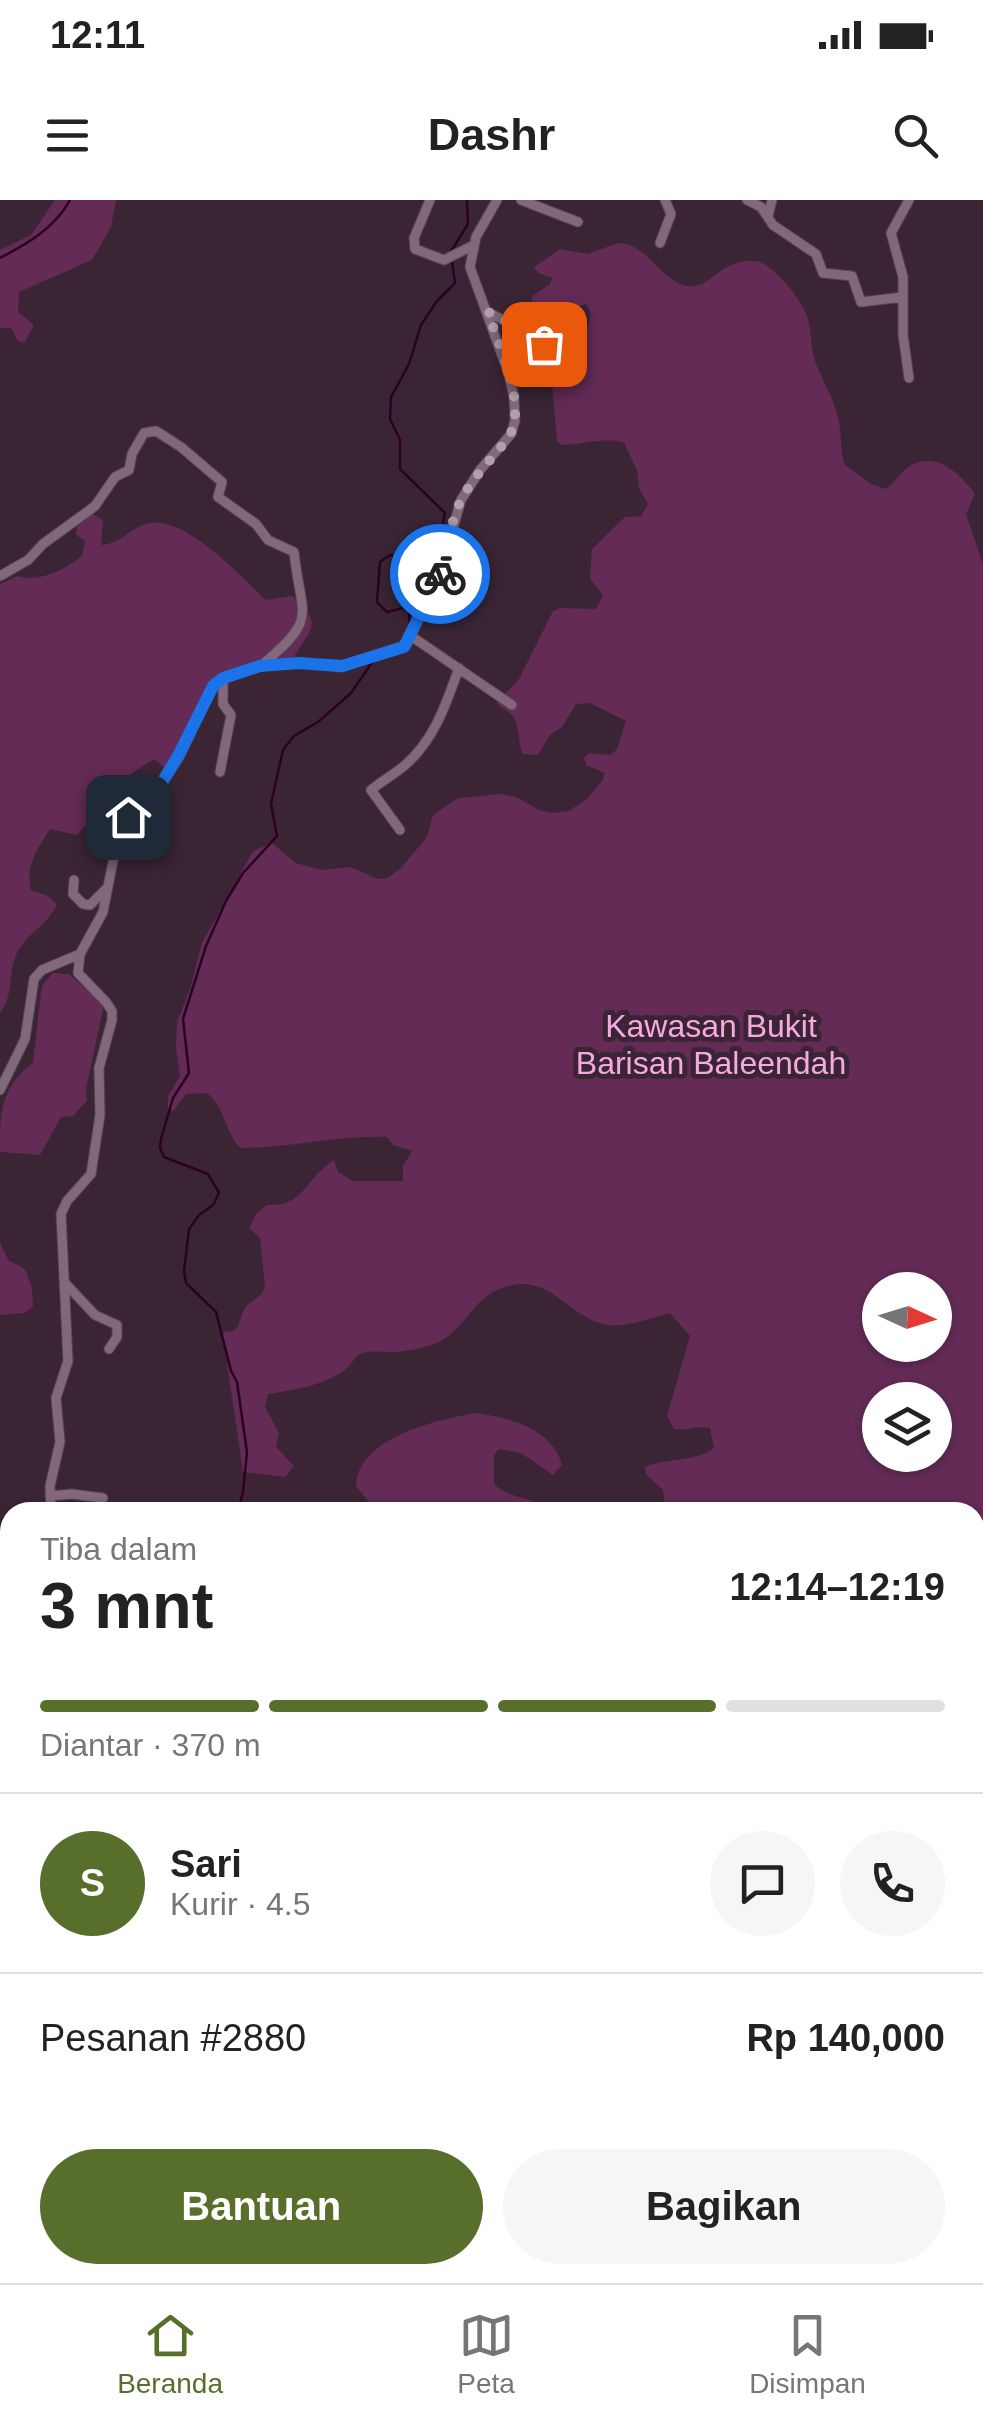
<!DOCTYPE html>
<html lang="id">
<meta charset="utf-8">
<style>
body{margin:0;font-family:Helvetica,sans-serif;background:#f6f6f6;color:#222;height:100vh;display:flex;flex-direction:column;font-size:38px;white-space:nowrap}
*{box-sizing:border-box;margin:0}
p{font-size:32px;color:#767676}
.icon{flex:none;width:55px;height:55px;fill:none;stroke:currentColor;stroke-width:2;stroke-linecap:round;stroke-linejoin:round}
.map{position:relative;flex:1;overflow:hidden}
.side{position:absolute;left:0px;top:1302px;width:985px;height:782px;display:flex;flex-direction:column;background:#fff;border-radius:30px 30px 0 0;box-shadow:0 2px 8px #0004}
.side>*{flex:none}
.needle{width:65px;rotate:94deg}
.controls{position:absolute;left:862px;top:1072px;display:grid;gap:20px}
.controls a{display:grid;place-items:center;width:90px;height:90px;border-radius:50%;background:#fff;box-shadow:0 2px 8px #0004;font-size:50px}
.pin{position:absolute;display:grid;place-items:center;width:85px;height:85px;color:#fff;margin:-42px;border-radius:20px;box-shadow:0 5px 15px #0006}
.courier{position:absolute;display:grid;place-items:center;width:100px;height:100px;margin:-50px;border:8px solid #1a73e8;border-radius:50%;background:#fff;color:#222;box-shadow:0 2px 12px #0007}
.summary em{font-style:normal;font-weight:700}
.summary div{display:flex;flex-direction:column-reverse}
.summary{display:flex;align-items:center;justify-content:space-between;height:170px;padding:0 40px}
h1{font-size:65px;font-weight:700;line-height:75px}
.bar{display:grid;grid-template-columns:repeat(4,1fr);gap:15px 10px;align-content:center;height:120px;padding:0 40px}
.bar i{height:12px;border-radius:8px;background:#e0e0e0}
.bar .active{background:#586e2b}
.bar p{grid-column:span 4}
.line{display:flex;align-items:center;gap:25px;padding:0 40px;border-top:2px solid #e0e0e0}
.line div{flex:1}
.round{display:grid;place-items:center;flex:none;width:105px;height:105px;border-radius:52px;background:#f6f6f6}
.cta{display:flex;gap:20px;margin-top:auto;padding:20px 40px}
.cta a{flex:1;height:115px;border-radius:60px;background:#586e2b;color:#fff;font-size:40px;font-weight:700;line-height:115px;text-align:center}
.cta a+a{background:#f6f6f6;color:#222}
.status{display:flex;justify-content:space-between;align-items:center;height:70px;padding:0 50px;background:#fff;direction:ltr}
.status svg{height:28px;fill:currentColor}
header{display:flex;justify-content:space-between;align-items:center;height:130px;padding:0 40px;background:#fff;font-size:45px;font-weight:700}
.dock{display:flex;justify-content:space-around;align-items:center;height:140px;border-top:2px solid #e0e0e0;background:#fff;font-size:28px;color:#767676}
.dock a{display:grid;justify-items:center;gap:5px}
.dock .active{color:#586e2b}
.map>svg:first-child{display:block}
.green{fill:#632b56;fill-rule:evenodd}
.lines{fill:none;stroke-linecap:round;stroke-linejoin:round}
.stream{stroke:#2c0024;stroke-width:2.5}
.street-casing{stroke:#574453;stroke-width:11}
.street{stroke:#83687b;stroke-width:9}
.done{stroke:#b19fab;stroke-width:10;stroke-dasharray:0 18}
.route{stroke:#1a73e8;stroke-width:12}
.labels{text-anchor:middle;stroke-width:10;stroke-linejoin:round;paint-order:stroke}
.park-label{font-size:32px;fill:#f5a9e1;stroke:#3b2535}
</style>
<div class="status"><b>12:11</b><svg viewBox="0 0 49 12"><path d="M0 12V9h3v3zM5 12V6h3v6zM10 12V3h3v9zM15 12V0h3v12zM26 1h20v11H26zM47 4h2v5h-2z"/></svg></div>
<header><svg class="icon" aria-label="menu" viewBox="0 0 24 24"><path d="M4 6h16M4 12h16M4 18h16"/></svg>Dashr<svg class="icon" aria-label="search" viewBox="0 0 24 24"><circle cx="10" cy="10" r="6"/><path d="M15 15l6 6"/></svg></header>
<div class="map">
<svg width="983" height="2083" viewBox="0 0 983 2083">
<rect width="100%" height="100%" fill="#3b2535"/>
<path class="green" d="M 55,0 L 116,0 L 111,27 L 92,60 L 19,92 L 18,112 L 34,125 L 24,143 L 18,141 L 11,128 L 0,128 L 0,50 L 31,35 Z
M 618,43 C 650,44 660,82 688,86 C 712,89 720,57 757,61 C 772,63 803,101 807,116 C 812,131 810,146 815,161 C 822,180 834,198 838,218 C 842,234 840,248 844,264 L 871,284 L 885,289 C 894,284 899,274 908,267 C 935,249 960,273 975,294 L 966,314 L 983,364 L 983,2083 L 59,2083 L 63,2075 L 975,2075 L 975,1312 L 666,1312 L 663,1290 L 646,1274 L 645,1267 C 669,1257 692,1263 714,1248 L 710,1228 C 695,1225 687,1231 674,1229 L 667,1216 L 690,1136 L 670,1113 C 650,1118 623,1129 602,1124 C 566,1114 549,1073 505,1087 C 474,1096 467,1126 441,1141 C 430,1147 409,1151 396,1152 C 384,1153 368,1149 358,1155 C 354,1158 352,1164 348,1167 C 328,1185 293,1190 268,1194 L 265,1207 L 279,1233 L 276,1247 L 294,1266 L 285,1277 L 243,1272 L 223,1136 L 224,1131 L 231,1132 L 237,1128 L 245,1107 L 262,1094 L 265,1086 L 260,1038 L 249,1028 L 256,1014 L 267,1005 C 305,1007 304,979 334,960 L 338,972 L 353,981 L 403,981 L 403,966 L 412,951 L 393,945 L 387,937 C 338,935 290,948 241,948 C 224,932 226,908 207,893 L 186,894 L 173,911 L 168,911 L 168,896 L 180,876 L 176,848 L 177,822 L 190,789 L 202,743 L 253,651 L 272,643 L 296,663 L 321,670 L 350,667 L 378,679 L 387,678 L 400,669 L 427,637 L 433,615 L 458,598 L 502,594 L 516,597 L 539,610 L 552,613 L 569,611 L 588,598 L 603,580 L 605,573 L 586,565 L 584,558 L 589,553 L 611,555 L 617,549 L 626,521 L 590,503 L 576,504 L 562,527 L 550,535 L 538,555 L 523,554 C 517,541 521,524 510,513 C 506,510 501,508 497,503 L 519,479 L 553,411 L 560,408 L 596,409 L 603,395 L 590,379 L 592,349 L 625,317 L 641,316 L 648,304 L 639,288 L 637,270 L 624,243 C 608,236 582,245 562,245 L 557,241 L 551,172 L 537,149 L 519,132 L 520,125 L 527,123 L 558,142 L 585,133 C 590,122 594,115 586,104 L 561,111 L 533,104 L 531,97 L 550,84 L 552,78 L 538,73 L 534,67 L 560,49 L 588,54 ZM 880,1090 L 935,1090 L 935,1145 L 880,1145 ZM 880,1200 L 935,1200 L 935,1255 L 880,1255 Z
M 87,311 L 103,320 L 101,345 C 121,344 132,326 150,323 C 185,316 243,377 265,400 L 292,396 C 324,425 312,426 292,460 L 233,470 L 205,489 L 166,569 L 154,559 L 132,573 L 77,635 L 50,629 C 37,650 25,665 31,690 L 48,696 L 57,704 C 48,725 27,733 17,753 C 7,774 15,793 0,813 L 0,384 L 18,376 C 40,383 63,370 82,356 L 85,341 L 76,335 L 78,316 Z
M 53,773 L 69,774 L 104,805 L 86,888 L 87,901 L 73,916 L 61,917 L 40,955 L 0,952 C 0,914 0,887 33,863 L 41,792 L 43,784 Z
M 0,1042 L 8,1060 L 25,1069 L 32,1088 L 33,1107 L 24,1113 L 0,1115 Z
M 475,1213 C 509,1217 553,1229 562,1265 L 553,1275 L 521,1253 L 499,1249 L 494,1255 L 494,1284 C 511,1301 536,1295 552,1312 L 386,1312 L 372,1306 L 356,1286 C 358,1237 437,1220 475,1213 Z"/>
<g class="lines">
<path class="stream" d="M 450,53 L 468,24 L 467,0
M 0,58 C 27,44 55,28 70,0
M 410,427 L 409,410 L 403,408 L 387,412 L 377,402 L 380,362 L 390,355 L 417,362 L 429,358 L 441,336 L 445,313 L 400,269 L 400,240 L 390,219 L 391,197 L 409,164 L 421,125 L 437,101 L 455,83 L 452,61
M 238,1312 L 243,1292 L 247,1252 L 237,1182 L 231,1171 L 216,1112 L 186,1083 L 184,1071 L 189,1029 L 199,1015 L 213,1005 L 219,993 L 208,974 L 164,957 L 160,948 L 161,939 L 173,898 L 189,873 L 183,819 L 206,746 L 226,701 L 243,673 L 277,636 L 271,604 L 283,550 L 294,536 L 318,522 L 351,493 L 373,461
M 0,1458 L 10,1425
M 0,1614 L 10,1608
M 10,1682 L 10,1687
M 0,1722 L 10,1720"/>
<g class="street-casing">
<path id="street" d="M 430,0 L 414,38 L 415,49 L 444,60 L 474,45
M 521,0 L 578,22
M 747,0 L 761,7 L 773,25 L 816,54 L 823,73 L 852,76 L 861,102 L 903,97
M 909,0 L 891,33 L 903,77 L 903,135 L 909,178
M 768,16 L 772,0
M 660,43 L 671,14 L 665,0
M 488,112 L 540,140 L 551,161
M 0,376 L 28,360 L 43,344 L 95,306 L 115,277 L 129,270 L 132,254 L 144,233 L 156,231 L 181,247 L 222,282 L 218,297 L 256,324 L 268,340 L 294,352 C 301,418 319,417 263,464
M 411,436 L 512,505
M 220,572 L 231,515 L 223,504 L 223,479
M 400,630 L 371,590 C 382,581 393,575 404,566 C 434,541 446,504 459,468
M 74,680 L 73,694 L 83,704 L 90,705 L 107,688
M 0,890 L 25,839 L 34,779 L 42,770 L 80,754
M 65,1083 L 95,1115 L 117,1125 L 117,1137 L 109,1149
M 50,1296 L 72,1294 L 103,1298
M 51,1312 L 50,1286 L 60,1242 L 56,1198 L 68,1161 L 61,1014 L 67,1001 L 91,974 L 100,915 L 99,868 L 112,820 L 112,811 L 106,802 L 78,773 L 80,754 L 103,712 L 117,641 L 128,617 L 158,589 L 179,557 L 213,486 L 223,479 L 260,466 L 299,463 L 342,467 L 406,445 L 440,374 L 461,300 L 480,270 L 511,234 L 515,221 L 514,197 L 508,172 L 470,67 L 476,37 L 497,0
M 0,1421 L 10,1407"/>
</g>
<use href="#street" class="street"/>
</g>
<g class="lines">
<path class="done" d="M 440,374 C 448,350 450,322 461,300 C 474,276 492,259 508,238 C 529,208 498,144 488,112 L 530,133 L 544,144"/>
<path class="route" d="M 128,617 L 158,589 L 178,556 L 213,486 L 223,478 L 260,466 L 298,463 L 342,466 L 404,447 L 440,374"/>
</g>
<g class="labels">
<g class="park-label">
<text x="711" y="837">Kawasan Bukit<tspan x="711" dy="37">Barisan Baleendah</tspan></text>
</g>
</g>
</svg>
<div class="controls">
<a><svg class="needle" viewBox="-14 -14 28 28"><path d="M0-13l5 13h-10z" fill="#e53935"/><path d="M0 13l5-13h-10z" fill="#767676"/></svg></a>
<a><svg class="icon" aria-label="layers" viewBox="0 0 24 24"><path d="M12 4l9 5-9 5-9-5zM3 14l9 5 9-5"/></svg></a>
</div>
<div class="pin" style="left:544px;top:144px;background:#ea580c"><svg class="icon" aria-label="bag" viewBox="0 0 24 24"><path d="M5 8h14l-1 12H6zM9 8a3 3 0 0 1 6 0"/></svg></div>
<div class="pin" style="left:128px;top:617px;background:#1f2937"><svg class="icon" aria-label="home" viewBox="0 0 24 24"><path d="M3 11l9-7 9 7M6 9v11h12V9"/></svg></div>
<div class="courier" style="left:440px;top:374px"><svg class="icon" aria-label="bike" viewBox="0 0 24 24"><circle cx="6" cy="16" r="4"/><circle cx="18" cy="16" r="4"/><path d="M6 16l4-8h5l3 8M10 8l3 8H6M13 5h3"/></svg></div>
<section class="side">
<div class="summary"><div><h1>3 mnt</h1><p>Tiba dalam</p></div><em>12:14–12:19</em></div>
<div class="bar"><i class="active"></i><i class="active"></i><i class="active"></i><i></i><p>Diantar · 370 m</p></div>
<div class="line" style="height:180px"><b class="round" style="background:#586e2b;color:#fff">S</b><div><b>Sari</b><p>Kurir · 4.5</p></div><a class="round"><svg class="icon" aria-label="chat" viewBox="0 0 24 24"><path d="M4 5h16v11H9l-5 4z"/></svg></a><a class="round"><svg class="icon" aria-label="phone" viewBox="0 0 24 24"><path d="M5 4h4l2 5-3 2q2 4 5 5l2-3 5 2v4C11 20 4 13 5 4z"/></svg></a></div>
<div class="line" style="height:130px"><div>Pesanan #2880</div><b>Rp 140,000</b></div>
<div class="cta"><a>Bantuan</a><a>Bagikan</a></div>
</section>
</div>
<nav class="dock">
<a class="active"><svg class="icon" aria-label="home" viewBox="0 0 24 24"><path d="M3 11l9-7 9 7M6 9v11h12V9"/></svg>Beranda</a>
<a><svg class="icon" aria-label="map" viewBox="0 0 24 24"><path d="M3 6l6-2 6 2 6-2v14l-6 2-6-2-6 2zM9 4v14M15 6v14"/></svg>Peta</a>
<a><svg class="icon" aria-label="saved" viewBox="0 0 24 24"><path d="M7 4h10v16l-5-4-5 4z"/></svg>Disimpan</a>
</nav>
